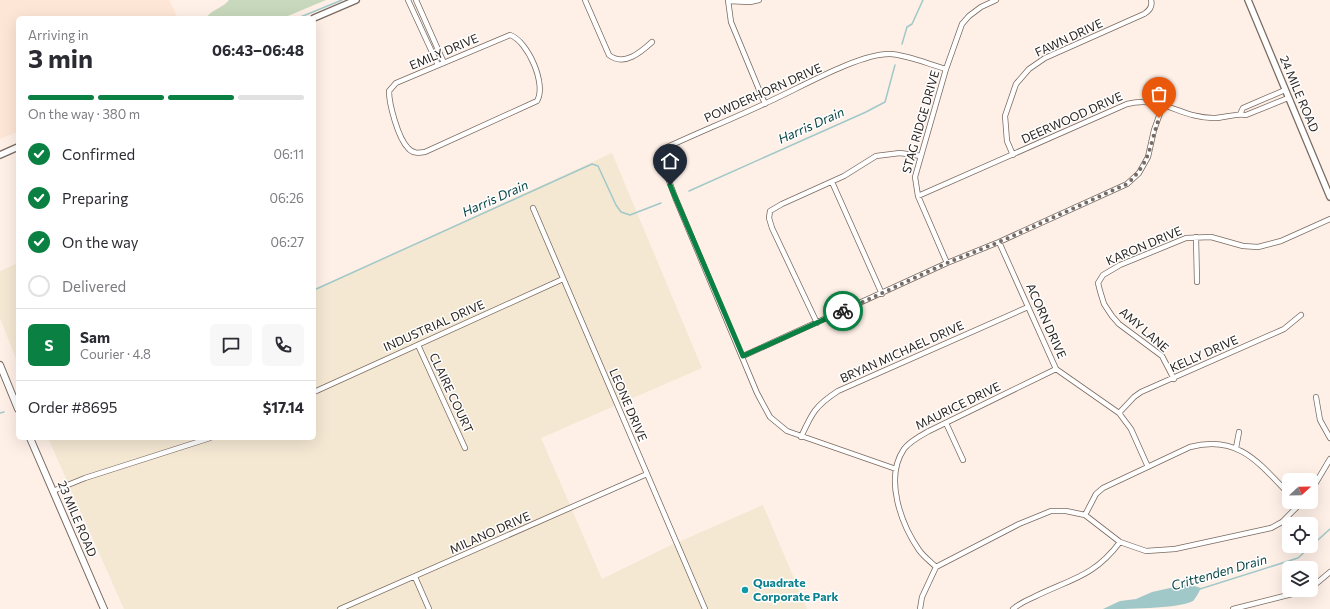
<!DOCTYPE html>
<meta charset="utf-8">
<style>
body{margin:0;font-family:Commissioner,sans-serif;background:#f7f7f7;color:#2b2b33;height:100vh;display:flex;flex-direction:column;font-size:15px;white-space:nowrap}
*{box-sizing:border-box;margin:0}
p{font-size:13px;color:#7c7c81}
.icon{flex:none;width:22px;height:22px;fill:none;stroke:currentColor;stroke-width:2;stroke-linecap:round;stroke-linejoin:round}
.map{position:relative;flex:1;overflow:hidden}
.side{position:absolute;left:16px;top:16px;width:300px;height:424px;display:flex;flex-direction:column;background:#fff;border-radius:6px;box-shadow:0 4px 16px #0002}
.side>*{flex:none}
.needle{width:26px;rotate:68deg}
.controls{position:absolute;left:1282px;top:473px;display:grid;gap:8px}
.controls a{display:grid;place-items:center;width:36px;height:36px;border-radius:6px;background:#fff;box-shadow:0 4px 16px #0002;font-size:20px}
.pin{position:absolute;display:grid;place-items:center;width:34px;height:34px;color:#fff;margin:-41px -17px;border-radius:50% 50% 50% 0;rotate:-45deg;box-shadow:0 0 4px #0007}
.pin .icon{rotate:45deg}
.courier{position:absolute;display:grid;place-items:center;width:40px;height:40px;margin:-20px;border:3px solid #0b8043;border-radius:50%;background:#fff;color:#222;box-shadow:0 1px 5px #0007}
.head em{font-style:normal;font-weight:700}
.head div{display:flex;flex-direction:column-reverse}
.head{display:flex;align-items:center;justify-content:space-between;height:68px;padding:0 12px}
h1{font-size:26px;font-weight:700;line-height:30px}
.bar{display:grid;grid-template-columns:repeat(4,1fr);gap:6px 4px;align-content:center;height:48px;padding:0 12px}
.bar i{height:5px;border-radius:3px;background:#e1e1e2}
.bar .active{background:#0b8043}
.bar p{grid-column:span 4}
.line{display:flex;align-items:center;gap:10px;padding:0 12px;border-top:1px solid #e1e1e2}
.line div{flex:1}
.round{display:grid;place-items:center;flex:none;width:42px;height:42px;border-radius:6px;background:#f7f7f7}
ol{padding:0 12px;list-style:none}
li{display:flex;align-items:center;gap:12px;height:44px}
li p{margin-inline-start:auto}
li .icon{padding:4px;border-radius:50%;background:#0b8043;color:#fff;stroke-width:4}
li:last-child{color:#7c7c81}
li i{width:22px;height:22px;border:2px solid #e1e1e2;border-radius:50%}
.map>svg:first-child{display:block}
.built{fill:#fee6d6}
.industrial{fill:#f4e8d3}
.green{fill:#c8d8bc}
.water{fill:#a1c8c9}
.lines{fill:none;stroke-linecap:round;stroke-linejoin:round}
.stream{stroke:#a1c8c9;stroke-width:1.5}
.minor-casing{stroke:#796a60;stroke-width:6}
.tertiary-casing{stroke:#796a60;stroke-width:8}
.secondary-casing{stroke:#796a60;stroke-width:8}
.minor{stroke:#fff;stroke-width:4.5}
.tertiary{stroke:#fff;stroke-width:5.5}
.secondary{stroke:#fff;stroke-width:6}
.done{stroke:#746b66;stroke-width:4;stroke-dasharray:0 7.2}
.route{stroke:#0b8043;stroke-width:5}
.culture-dot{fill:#0f9aa8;stroke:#fff;stroke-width:1.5}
.labels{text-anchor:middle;stroke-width:3;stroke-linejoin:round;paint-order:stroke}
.street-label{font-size:12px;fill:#2a2420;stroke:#fff}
.culture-label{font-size:12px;font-weight:bold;fill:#0d838f;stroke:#fff;text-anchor:start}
.water-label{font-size:13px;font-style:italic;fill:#0a4748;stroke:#fff}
</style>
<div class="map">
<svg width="1330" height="609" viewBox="0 0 1330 609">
<rect width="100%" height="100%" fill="#fef0e7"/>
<path class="built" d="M 0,0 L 169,0 L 178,18 L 18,18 L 18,132 L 0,139 Z"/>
<path class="industrial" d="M 612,153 L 702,368 L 541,438 L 602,579 L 667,547 L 763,505 L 807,609 L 124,609 L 48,438 L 314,438 L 314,290 Z
M 18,263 L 18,364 L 0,318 L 0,271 Z"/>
<path class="green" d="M 229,0 L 326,0 L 283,18 L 206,18 C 212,9 223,8 229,0 Z"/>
<path class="water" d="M 1188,584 L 1201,588 C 1199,592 1196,598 1193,601 C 1177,609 1124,609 1103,609 L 1120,601 L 1136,599 L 1152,592 Z"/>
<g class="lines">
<path class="stream" d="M 298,18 L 342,0
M 902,44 L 907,27 L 912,24 L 923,0
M 689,191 L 866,112 L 885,102 L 895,65
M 314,290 L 592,164 L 598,166 L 616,205 L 621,212 L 630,215 L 661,203
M 0,413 L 4,412
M 1200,589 L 1298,558 L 1330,529"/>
<g class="minor-casing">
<path id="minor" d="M 408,0 L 438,65
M 416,0 L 444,63
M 585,0 L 609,55 C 624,67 641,52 652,42
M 728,0 L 731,22 L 765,104
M 728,1 L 750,2 L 759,0
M 510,35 C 528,41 547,85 537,101 L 425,152 C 419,153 413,154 408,148 C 398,138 389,104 389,91 L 396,83 Z
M 1240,114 L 1243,108 L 1285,90
M 1013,155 L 1007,141 L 1005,116 L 1016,84 L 1029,69 L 1045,58 L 1144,14 C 1149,11 1153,7 1151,0
M 832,182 L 882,294
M 918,196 L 1127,104 C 1161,95 1181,118 1213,118 C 1225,118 1235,113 1246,115 L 1288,98
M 533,208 L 705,609
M 1196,237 L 1197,282
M 999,242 L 1056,369 L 1119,413 L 1131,429 L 1148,467
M 947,263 L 918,196 L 915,177 L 946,69 L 962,24 L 969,16 L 981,7 L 996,0
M 817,323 L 772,228 L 769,218 L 770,211 L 782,204 L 844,176 L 876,156 L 900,153 L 921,156
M 418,345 L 465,448
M 743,356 L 947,263 L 999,242 L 1127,184 L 1139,173 L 1148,157 L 1154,130 L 1163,105
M 1174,379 L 1162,356 L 1119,324 L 1112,316 L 1104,304 L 1100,291 L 1098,283 L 1103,275 L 1120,265 L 1186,238 L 1211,237 L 1243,246 L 1258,247 L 1281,241 L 1330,219
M 314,392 L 563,279
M 1316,397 L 1320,420 L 1330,438
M 1119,413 L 1134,397 L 1141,392 L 1284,329 L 1301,315
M 946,423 L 963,460
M 801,437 C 812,413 815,406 838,391 L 1028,307
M 1236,448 L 1239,432
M 896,469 L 787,431 L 770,417 L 757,393 L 675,197 L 659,154 L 663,149 C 697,133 732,119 766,103 C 796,90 859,53 890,54 C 908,55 928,64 946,69
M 53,491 L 85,478 L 210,438
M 1311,491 L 1330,459
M 1085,515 L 1096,494 L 1103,488 L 1190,447 C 1238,434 1259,463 1289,494
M 936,567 C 931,562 923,556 919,550 C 901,524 884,478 904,449 C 910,441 920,436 929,431 L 1056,369
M 415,577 L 429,609
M 1311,588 L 1330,572
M 340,609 L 647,474
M 920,609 L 922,597 L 936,567 L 1019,524 L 1051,511 L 1066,511 L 1085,515 L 1120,542 L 1146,551 L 1175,549 L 1271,528 L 1282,522 L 1302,502
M 1013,609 C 1019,604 1027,600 1034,597 C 1070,579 1094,577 1120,542
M 1233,609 L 1308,590"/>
</g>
<g class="tertiary-casing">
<path id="tertiary" d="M 1248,0 L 1330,197
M 314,18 L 356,0
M 0,155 L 18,147"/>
</g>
<g class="secondary-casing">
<path id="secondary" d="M 0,365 L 18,409
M 30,438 L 104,609"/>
</g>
<use href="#minor" class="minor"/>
<use href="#tertiary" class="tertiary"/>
<use href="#secondary" class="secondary"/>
</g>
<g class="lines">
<path class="done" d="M 843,311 L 947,263 L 999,242 L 1127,184 C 1151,162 1149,147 1159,118"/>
<path class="route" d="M 670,185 L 743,356 L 843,311"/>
</g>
<circle class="culture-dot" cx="745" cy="590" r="4"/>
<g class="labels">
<g class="street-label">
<text transform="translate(1069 38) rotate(-25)" y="4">FAWN DRIVE</text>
<text transform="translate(444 52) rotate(-23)" y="4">EMILY DRIVE</text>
<text transform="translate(763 93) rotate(-24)" y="4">POWDERHORN DRIVE</text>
<text transform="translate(1299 94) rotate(67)" y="4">24 MILE ROAD</text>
<text transform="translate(1072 118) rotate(-24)" y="4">DEERWOOD DRIVE</text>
<text transform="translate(921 122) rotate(-74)" y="4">STAG RIDGE DRIVE</text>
<text transform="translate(1144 246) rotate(-23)" y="4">KARON DRIVE</text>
<text transform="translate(1046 321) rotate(66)" y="4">ACORN DRIVE</text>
<text transform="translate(434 326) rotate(-24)" y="4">INDUSTRIAL DRIVE</text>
<text transform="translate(1144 330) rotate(41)" y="4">AMY LANE</text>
<text transform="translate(902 352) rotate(-24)" y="4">BRYAN MICHAEL DRIVE</text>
<text transform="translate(1204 354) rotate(-24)" y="4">KELLY DRIVE</text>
<text transform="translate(451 393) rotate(65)" y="4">CLAIRE COURT</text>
<text transform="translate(628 405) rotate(67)" y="4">LEONE DRIVE</text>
<text transform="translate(958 406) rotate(-26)" y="4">MAURICE DRIVE</text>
<text transform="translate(77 519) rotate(67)" y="4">23 MILE ROAD</text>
<text transform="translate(490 533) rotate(-24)" y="4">MILANO DRIVE</text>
</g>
<g class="culture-label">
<text x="753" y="587">Quadrate<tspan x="753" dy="14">Corporate Park</tspan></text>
</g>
<g class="water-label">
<text transform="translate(811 125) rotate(-24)" y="5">Harris Drain</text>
<text transform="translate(495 198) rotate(-24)" y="5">Harris Drain</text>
<text transform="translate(1219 572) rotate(-16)" y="5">Crittenden Drain</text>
</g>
</g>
</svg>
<div class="controls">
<a><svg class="needle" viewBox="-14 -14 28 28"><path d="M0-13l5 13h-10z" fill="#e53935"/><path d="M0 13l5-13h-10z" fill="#7c7c81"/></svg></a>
<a><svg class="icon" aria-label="locate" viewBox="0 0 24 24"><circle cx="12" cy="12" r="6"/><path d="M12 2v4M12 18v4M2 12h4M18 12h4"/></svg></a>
<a><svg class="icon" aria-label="layers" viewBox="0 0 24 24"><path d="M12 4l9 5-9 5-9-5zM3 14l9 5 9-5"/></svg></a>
</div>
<div class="pin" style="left:1159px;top:118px;background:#ea580c"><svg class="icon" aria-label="bag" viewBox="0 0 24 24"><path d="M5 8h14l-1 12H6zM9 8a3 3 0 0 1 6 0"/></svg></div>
<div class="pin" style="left:670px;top:185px;background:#1f2937"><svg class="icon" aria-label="home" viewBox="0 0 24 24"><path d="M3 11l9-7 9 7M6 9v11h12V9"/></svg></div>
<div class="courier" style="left:843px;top:311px"><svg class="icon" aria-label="bike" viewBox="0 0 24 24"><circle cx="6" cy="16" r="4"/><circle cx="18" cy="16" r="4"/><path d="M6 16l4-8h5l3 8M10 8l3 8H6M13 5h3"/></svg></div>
<section class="side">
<div class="head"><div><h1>3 min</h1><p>Arriving in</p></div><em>06:43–06:48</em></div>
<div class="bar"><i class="active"></i><i class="active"></i><i class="active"></i><i></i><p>On the way · 380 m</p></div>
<ol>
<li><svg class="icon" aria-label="check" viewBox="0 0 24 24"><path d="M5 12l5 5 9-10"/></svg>Confirmed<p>06:11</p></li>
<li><svg class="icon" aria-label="check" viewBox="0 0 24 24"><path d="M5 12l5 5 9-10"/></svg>Preparing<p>06:26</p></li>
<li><svg class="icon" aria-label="check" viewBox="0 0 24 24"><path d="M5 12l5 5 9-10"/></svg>On the way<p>06:27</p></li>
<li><i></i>Delivered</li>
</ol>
<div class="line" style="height:72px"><b class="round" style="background:#0b8043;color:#fff">S</b><div><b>Sam</b><p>Courier · 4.8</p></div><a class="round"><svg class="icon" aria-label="chat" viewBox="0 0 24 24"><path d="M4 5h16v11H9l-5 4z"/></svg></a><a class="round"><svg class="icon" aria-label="phone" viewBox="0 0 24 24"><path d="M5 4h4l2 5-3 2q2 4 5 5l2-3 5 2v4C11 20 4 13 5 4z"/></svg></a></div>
<div class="line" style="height:52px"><div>Order #8695</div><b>$17.14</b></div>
</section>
</div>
